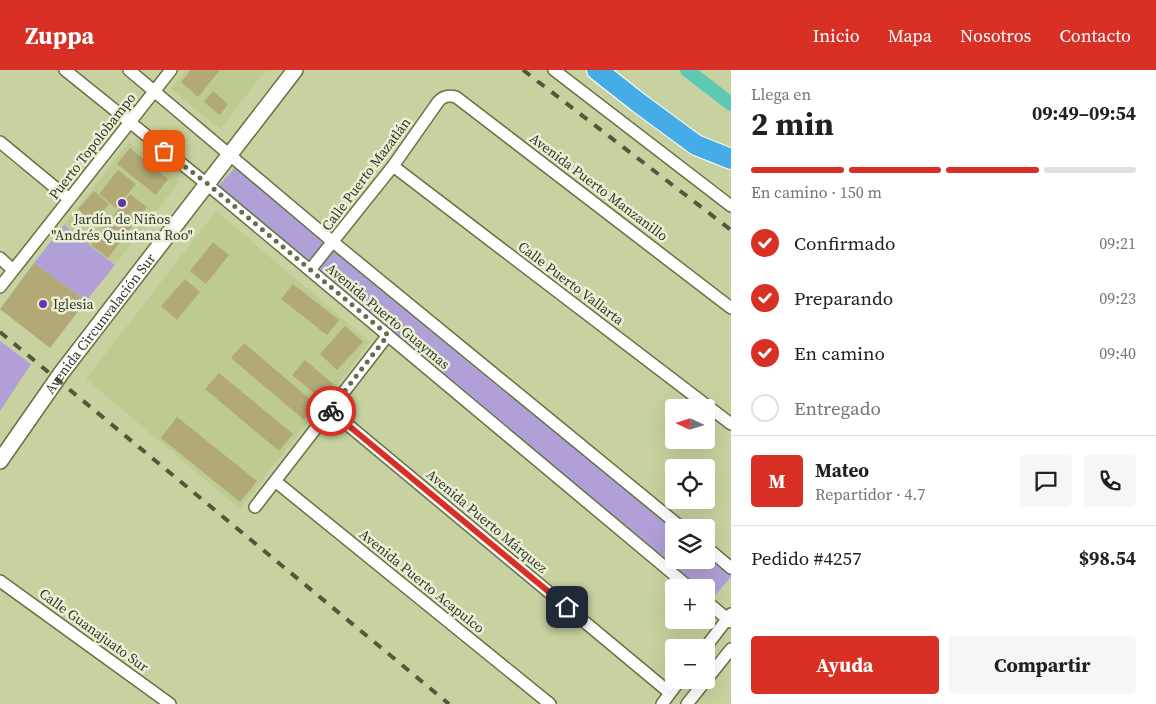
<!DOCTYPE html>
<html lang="es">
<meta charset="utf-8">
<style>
body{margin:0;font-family:"Source Serif 4",serif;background:#f6f6f6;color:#202124;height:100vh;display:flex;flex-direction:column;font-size:19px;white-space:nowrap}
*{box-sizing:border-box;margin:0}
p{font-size:16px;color:#757577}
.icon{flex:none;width:28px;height:28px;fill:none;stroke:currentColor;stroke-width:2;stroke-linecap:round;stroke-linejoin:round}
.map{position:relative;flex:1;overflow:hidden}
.panel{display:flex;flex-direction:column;background:#fff;width:425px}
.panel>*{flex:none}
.needle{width:32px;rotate:274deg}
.buttons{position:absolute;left:665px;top:329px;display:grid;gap:10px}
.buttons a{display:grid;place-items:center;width:50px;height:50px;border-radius:5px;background:#fff;box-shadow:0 5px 20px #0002;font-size:25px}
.pin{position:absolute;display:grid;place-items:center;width:42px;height:42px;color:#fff;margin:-21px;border-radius:10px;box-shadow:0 2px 8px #0006}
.courier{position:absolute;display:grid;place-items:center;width:50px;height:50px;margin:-25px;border:4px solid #d93025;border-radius:50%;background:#fff;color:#222;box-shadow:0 1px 6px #0007}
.overview em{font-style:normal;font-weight:700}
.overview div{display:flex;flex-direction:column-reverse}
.overview{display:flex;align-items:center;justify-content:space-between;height:85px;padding:0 20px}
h1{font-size:32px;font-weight:700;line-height:38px}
.bar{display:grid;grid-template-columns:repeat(4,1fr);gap:8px 5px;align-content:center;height:60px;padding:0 20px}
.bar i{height:6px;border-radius:4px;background:#e0e0e0}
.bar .current{background:#d93025}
.bar p{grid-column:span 4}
.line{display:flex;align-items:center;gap:12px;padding:0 20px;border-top:1px solid #e0e0e0}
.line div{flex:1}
.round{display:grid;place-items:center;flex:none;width:52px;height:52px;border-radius:5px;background:#f6f6f6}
ol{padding:0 20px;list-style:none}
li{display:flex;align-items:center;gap:15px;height:55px}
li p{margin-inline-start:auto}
li .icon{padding:5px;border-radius:50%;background:#d93025;color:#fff;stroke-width:4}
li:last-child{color:#757577}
li i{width:28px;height:28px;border:2px solid #e0e0e0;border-radius:50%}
.button{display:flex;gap:10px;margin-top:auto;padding:10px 20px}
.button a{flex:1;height:58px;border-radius:5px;background:#d93025;color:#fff;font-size:20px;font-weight:700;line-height:58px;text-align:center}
.button a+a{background:#f6f6f6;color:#202124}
header{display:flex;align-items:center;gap:30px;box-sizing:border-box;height:70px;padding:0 25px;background:#d93025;color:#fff}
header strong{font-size:24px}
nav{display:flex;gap:28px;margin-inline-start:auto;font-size:18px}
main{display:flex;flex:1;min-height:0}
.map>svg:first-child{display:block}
.built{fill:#bdca90}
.green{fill:#b1a0d8}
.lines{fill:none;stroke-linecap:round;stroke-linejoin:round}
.canal{stroke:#5dc9b4;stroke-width:14}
.building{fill:#b2a977}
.street-casing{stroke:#677142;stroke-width:14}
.secondary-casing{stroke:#677142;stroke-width:18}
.highway-casing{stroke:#fff;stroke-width:22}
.street{stroke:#fff;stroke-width:11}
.secondary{stroke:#fff;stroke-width:15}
.highway{stroke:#46ace7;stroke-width:20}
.rail{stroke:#52573d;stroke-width:4;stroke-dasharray:9 9;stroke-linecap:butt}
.done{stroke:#676e4f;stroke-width:5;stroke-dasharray:0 9}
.route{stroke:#d93025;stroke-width:6}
.poi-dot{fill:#6533aa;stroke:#eaf0d7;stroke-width:2}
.labels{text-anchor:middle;stroke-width:5;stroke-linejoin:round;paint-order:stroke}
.street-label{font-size:14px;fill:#343824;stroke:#eaf0d7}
.poi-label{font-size:14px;fill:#343824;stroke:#eaf0d7}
</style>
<header>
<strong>Zuppa</strong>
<nav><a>Inicio</a><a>Mapa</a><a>Nosotros</a><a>Contacto</a></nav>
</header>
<main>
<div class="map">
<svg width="731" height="634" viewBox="0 0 731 634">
<rect width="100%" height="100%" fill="#c7d2a0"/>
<path class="built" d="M 186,0 L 266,0 L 220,59 L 171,19 Z
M 129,72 L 179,112 L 115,195 L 64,155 Z
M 216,141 L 370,272 L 240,439 L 86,309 Z"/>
<path class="green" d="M 237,95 L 674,458 L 674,490 L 706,490 L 706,483 L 731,503 L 731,507 L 712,529 L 706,524 L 706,518 L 698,517 L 218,117 Z
M 64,155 L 115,195 L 86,231 L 34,193 Z
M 0,271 L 31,294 L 0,341 Z"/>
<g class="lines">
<path class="canal" d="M 687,0 L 731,34"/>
</g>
<path class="building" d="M 191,0 L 220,0 L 198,27 L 181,12 Z
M 213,21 L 228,34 L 220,45 L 204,32 Z
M 130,78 L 168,109 L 156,125 L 117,94 Z
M 118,100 L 136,114 L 116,138 L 99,124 Z
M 94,121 L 109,134 L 94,153 L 78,139 Z
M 130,124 L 147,137 L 108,188 L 91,175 Z
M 213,172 L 229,185 L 206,214 L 190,201 Z
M 34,193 L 86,231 L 50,278 L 0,239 Z
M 185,209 L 200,222 L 177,250 L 161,236 Z
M 293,214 L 339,250 L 327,265 L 281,229 Z
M 345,256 L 363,272 L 337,300 L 320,284 Z
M 244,273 L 317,335 L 304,350 L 231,288 Z
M 305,290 L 333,314 L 321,329 L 292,305 Z
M 219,303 L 293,364 L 279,381 L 205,319 Z
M 177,347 L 257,411 L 240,432 L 161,368 Z"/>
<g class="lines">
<g class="street-casing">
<path id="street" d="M 65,0 L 208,115 L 690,518
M 129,0 L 333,172 L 682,458
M 554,0 L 731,136
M 0,72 L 69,129
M 393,96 L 731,354
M 0,188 L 13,200
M 310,200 L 393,96 L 438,32 C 443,26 448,25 456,27 L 731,238
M 0,217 L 171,0
M 330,340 L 670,623
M 275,411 L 550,634
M 255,437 L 388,265
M 706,477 L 731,498
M 0,511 L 170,634
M 706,531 L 731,552
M 705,578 L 731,544
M 662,634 L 680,610
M 687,634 L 731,579"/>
</g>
<g class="secondary-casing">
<g id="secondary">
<path id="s1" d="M 0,391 L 62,302 L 295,0"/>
</g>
</g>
<g class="highway-casing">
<path id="highway" d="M 597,0 L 639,33 L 696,75 L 731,89"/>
</g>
<use href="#street" class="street"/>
<use href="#secondary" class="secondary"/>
<use href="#highway" class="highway"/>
<path class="rail" d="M 523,0 L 731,160
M 0,262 L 449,634"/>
</g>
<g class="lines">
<path class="done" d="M 164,81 L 208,114 L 388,265 L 330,340 L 331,341"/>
<path class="route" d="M 331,341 L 567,537"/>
</g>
<g class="poi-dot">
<circle cx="122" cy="133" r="5"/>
<circle cx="43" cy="234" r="5"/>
</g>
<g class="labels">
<g class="street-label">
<text transform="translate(92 76) rotate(-52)" y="5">Puerto Topolobampo</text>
<text transform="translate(366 104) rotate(-53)" y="5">Calle Puerto Mazatlán</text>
<text transform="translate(599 117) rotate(37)" y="5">Avenida Puerto Manzanillo</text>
<text transform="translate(571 213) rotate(37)" y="5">Calle Puerto Vallarta</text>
<text transform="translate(388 246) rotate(40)" y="5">Avenida Puerto Guaymas</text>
<text dy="5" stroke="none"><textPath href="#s1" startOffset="170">Avenida Circunvalación Sur</textPath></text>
<text transform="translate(487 451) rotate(40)" y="5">Avenida Puerto Márquez</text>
<text transform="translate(422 511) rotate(39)" y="5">Avenida Puerto Acapulco</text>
<text transform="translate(94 560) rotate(36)" y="5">Calle Guanajuato Sur</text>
</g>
<g class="poi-label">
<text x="122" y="154">Jardín de Niños<tspan x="122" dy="16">"Andrés Quintana Roo"</tspan></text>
<text x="53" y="239" text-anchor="start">Iglesia</text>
</g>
</g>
</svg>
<div class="buttons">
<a><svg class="needle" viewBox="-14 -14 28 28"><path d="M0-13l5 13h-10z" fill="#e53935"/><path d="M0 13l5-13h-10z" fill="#757577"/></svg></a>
<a><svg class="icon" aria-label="locate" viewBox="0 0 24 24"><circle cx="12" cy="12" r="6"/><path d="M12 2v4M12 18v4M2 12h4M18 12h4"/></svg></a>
<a><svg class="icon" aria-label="layers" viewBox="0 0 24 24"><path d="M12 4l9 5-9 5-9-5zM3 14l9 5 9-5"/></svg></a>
<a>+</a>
<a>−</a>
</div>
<div class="pin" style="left:164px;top:81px;background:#ea580c"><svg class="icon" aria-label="bag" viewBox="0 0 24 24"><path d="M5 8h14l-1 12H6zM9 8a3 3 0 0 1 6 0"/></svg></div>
<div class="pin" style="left:567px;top:537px;background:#1f2937"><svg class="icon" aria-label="home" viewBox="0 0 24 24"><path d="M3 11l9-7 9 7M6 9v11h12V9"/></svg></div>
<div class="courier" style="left:331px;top:341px"><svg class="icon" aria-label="bike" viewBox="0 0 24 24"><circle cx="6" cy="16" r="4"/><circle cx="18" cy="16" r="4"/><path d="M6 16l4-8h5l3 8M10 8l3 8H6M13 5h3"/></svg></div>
</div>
<section class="panel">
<div class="overview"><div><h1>2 min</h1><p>Llega en</p></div><em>09:49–09:54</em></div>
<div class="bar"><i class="current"></i><i class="current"></i><i class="current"></i><i></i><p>En camino · 150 m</p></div>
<ol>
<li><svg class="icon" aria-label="check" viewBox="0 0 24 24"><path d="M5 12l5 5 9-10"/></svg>Confirmado<p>09:21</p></li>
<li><svg class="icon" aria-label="check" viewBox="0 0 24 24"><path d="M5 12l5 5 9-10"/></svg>Preparando<p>09:23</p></li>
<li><svg class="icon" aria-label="check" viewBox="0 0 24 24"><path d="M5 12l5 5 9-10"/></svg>En camino<p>09:40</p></li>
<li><i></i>Entregado</li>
</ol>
<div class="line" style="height:90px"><b class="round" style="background:#d93025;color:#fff">M</b><div><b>Mateo</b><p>Repartidor · 4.7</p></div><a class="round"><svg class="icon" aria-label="chat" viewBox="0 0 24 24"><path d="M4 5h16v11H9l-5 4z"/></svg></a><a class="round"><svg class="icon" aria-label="phone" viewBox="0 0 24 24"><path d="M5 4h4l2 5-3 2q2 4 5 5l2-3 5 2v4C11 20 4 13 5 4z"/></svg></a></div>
<div class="line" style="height:65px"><div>Pedido #4257</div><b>$98.54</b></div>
<div class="button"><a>Ayuda</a><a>Compartir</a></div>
</section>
</main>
